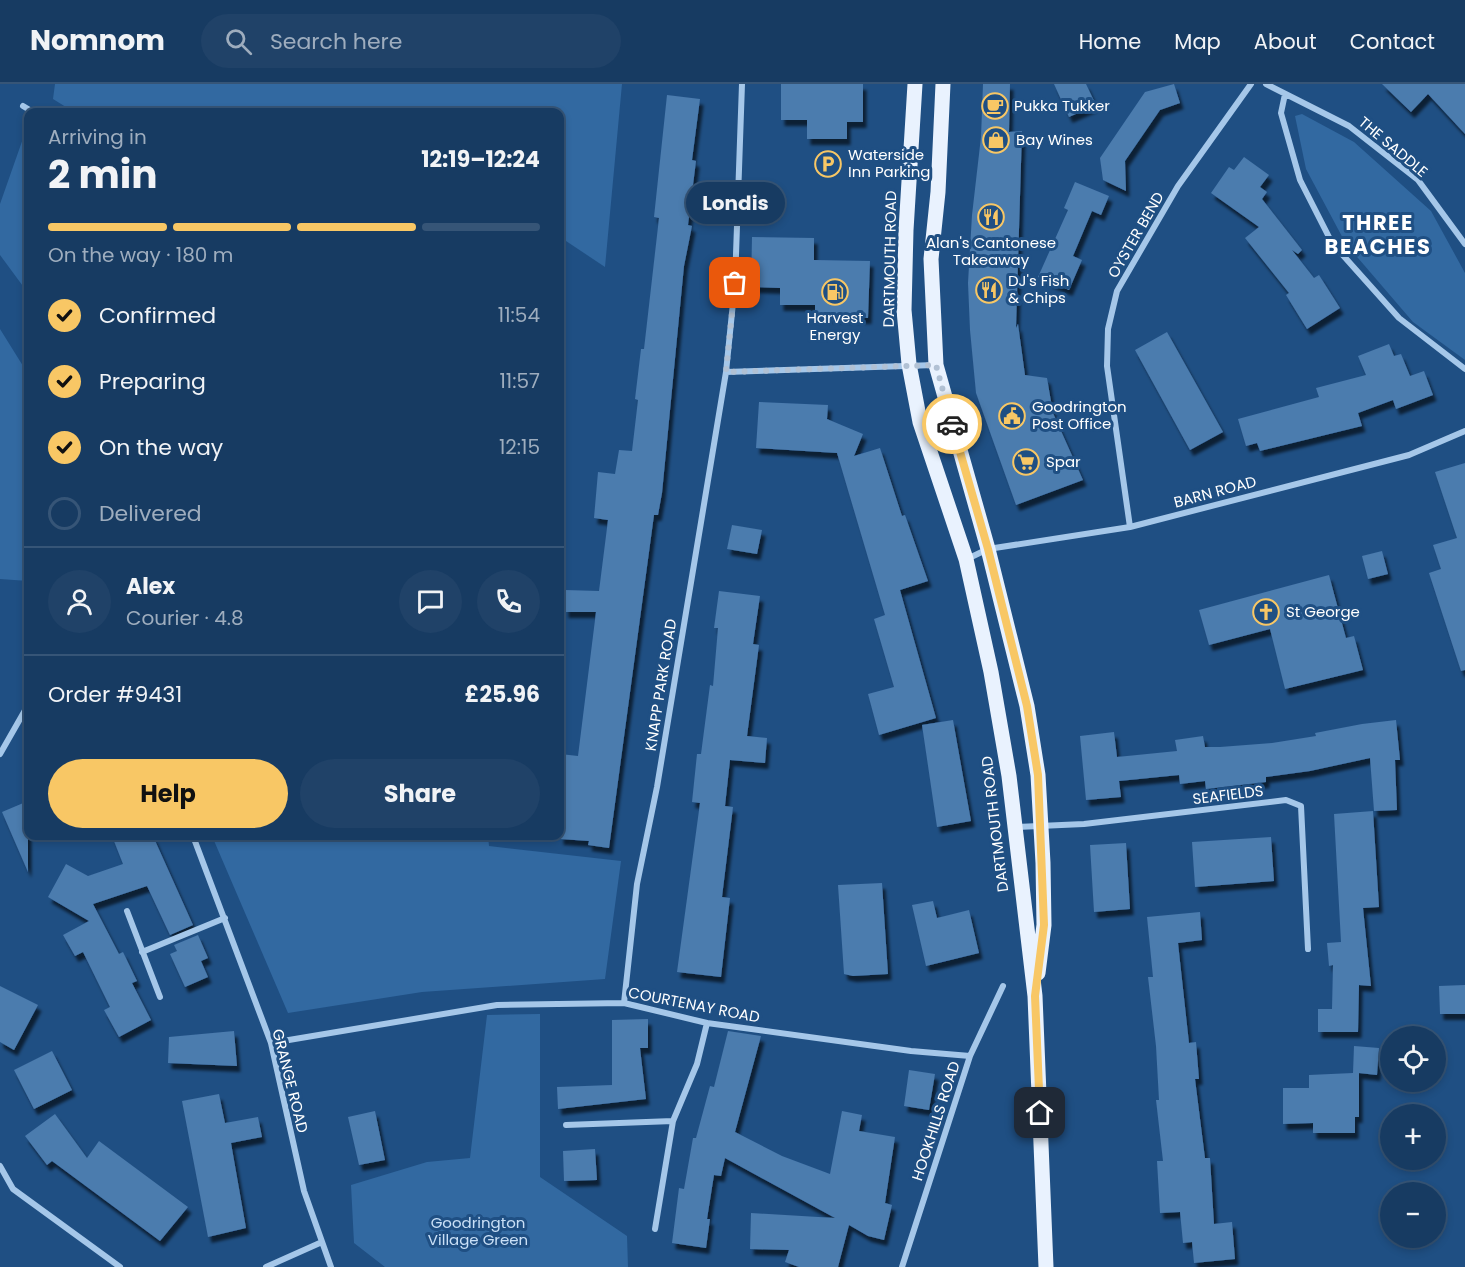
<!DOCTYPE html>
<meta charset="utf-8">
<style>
body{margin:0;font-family:Poppins,sans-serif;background:#204268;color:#f1f3f6;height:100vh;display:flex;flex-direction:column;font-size:22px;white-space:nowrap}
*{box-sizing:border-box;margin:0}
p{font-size:20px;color:#9eadbe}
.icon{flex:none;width:33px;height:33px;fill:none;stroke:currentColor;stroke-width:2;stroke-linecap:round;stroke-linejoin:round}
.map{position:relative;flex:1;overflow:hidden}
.drawer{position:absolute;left:24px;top:24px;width:540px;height:732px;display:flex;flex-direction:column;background:#173b62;border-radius:12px;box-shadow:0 3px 9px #0003,0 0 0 2px #365577}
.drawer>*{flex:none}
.buttons{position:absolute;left:1380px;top:942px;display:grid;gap:12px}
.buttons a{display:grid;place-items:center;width:66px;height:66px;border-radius:50%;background:#173b62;box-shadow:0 3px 9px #0003,0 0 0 2px #365577;font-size:30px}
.pin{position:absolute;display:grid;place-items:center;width:51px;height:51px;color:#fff;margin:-26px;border-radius:12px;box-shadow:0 3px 9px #0006}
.courier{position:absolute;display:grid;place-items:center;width:60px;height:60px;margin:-30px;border:4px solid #f8c765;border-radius:50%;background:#fff;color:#222;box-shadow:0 2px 8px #0007}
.bubble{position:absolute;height:42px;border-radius:21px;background:#173b62;box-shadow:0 3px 9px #0003,0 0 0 2px #365577;font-size:20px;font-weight:700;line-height:42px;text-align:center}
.head em{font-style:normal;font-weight:700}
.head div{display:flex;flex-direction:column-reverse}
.head{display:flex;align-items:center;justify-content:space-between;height:102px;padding:0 24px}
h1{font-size:39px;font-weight:700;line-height:45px}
.bar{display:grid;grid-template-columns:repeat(4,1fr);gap:9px 6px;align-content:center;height:72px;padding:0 24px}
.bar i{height:8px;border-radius:4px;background:#365577}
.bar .selected{background:#f8c765}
.bar p{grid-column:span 4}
.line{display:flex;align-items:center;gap:15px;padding:0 24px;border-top:2px solid #365577}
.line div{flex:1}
.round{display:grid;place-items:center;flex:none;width:63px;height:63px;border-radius:32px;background:#204268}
ol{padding:0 24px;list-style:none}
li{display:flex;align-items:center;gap:18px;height:66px}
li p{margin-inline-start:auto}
li .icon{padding:6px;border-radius:50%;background:#f8c765;color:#111;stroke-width:4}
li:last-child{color:#9eadbe}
li i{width:33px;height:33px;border:3px solid #365577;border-radius:50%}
.button{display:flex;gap:12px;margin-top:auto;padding:12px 24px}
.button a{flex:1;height:69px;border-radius:36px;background:#f8c765;color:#111;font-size:24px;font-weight:700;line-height:69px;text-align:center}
.button a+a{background:#204268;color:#f1f3f6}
header{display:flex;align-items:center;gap:36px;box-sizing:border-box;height:84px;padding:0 30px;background:#173b62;border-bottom:2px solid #365577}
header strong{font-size:28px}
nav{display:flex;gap:33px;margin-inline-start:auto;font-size:21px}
.search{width:420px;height:54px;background:#204268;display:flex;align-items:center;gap:15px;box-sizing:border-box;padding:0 21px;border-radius:33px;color:#9eadbe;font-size:22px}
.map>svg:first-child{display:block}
.green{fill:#3269a1}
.building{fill:#4b7bae;filter:url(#shadow)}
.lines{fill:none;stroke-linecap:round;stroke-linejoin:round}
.street{stroke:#a5c7e9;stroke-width:6}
.primary{stroke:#e9f2fe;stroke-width:15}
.done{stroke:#b1c1d4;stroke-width:6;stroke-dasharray:0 10.8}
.route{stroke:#f8c765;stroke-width:8}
.labels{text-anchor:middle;stroke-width:6;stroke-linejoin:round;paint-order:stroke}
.poi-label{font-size:15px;fill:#fff;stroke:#1f4f83;text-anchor:start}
.street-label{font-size:15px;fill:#fff;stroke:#1f4f83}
.park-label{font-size:15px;fill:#cae0f7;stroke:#1f4f83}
.district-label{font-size:21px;font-weight:bold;letter-spacing:1.5px;fill:#fff;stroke:#1f4f83}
</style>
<header>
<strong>Nomnom</strong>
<div class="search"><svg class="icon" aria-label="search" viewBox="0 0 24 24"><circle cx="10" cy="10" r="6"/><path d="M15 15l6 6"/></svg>Search here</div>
<nav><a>Home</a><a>Map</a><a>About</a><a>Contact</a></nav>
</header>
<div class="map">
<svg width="1465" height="1183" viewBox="0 0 1465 1183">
<defs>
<filter id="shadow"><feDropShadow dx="3.5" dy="6" stdDeviation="1.5" flood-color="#0009"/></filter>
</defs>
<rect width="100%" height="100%" fill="#1f4f83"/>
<path class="green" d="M 55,0 L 622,0 L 605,183 L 560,153 L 560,28 L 74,28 L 53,15 Z
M 1302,30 L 1354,58 L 1431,127 L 1465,189 L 1465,276 L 1413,238 L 1346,160 L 1306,85 L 1295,32 Z
M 26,46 L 28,48 L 28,209 L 0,171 L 0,120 Z
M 0,245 L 28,290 L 28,497 L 0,495 Z
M 212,752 L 488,752 L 489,762 L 621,777 L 605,895 L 422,908 L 288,929 Z
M 540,930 L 540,1093 L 627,1152 L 628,1183 L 385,1183 L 354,1159 L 351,1101 L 427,1078 L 470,1074 L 487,931 Z"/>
<path class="building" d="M 781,0 L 863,0 L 863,38 L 847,38 L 847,55 L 807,55 L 807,36 L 781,36 Z
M 983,0 L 1010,0 L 1009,48 L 1022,47 L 1016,244 L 1018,240 L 1025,291 L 1047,294 L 1053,329 L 1083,396 L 1016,421 L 976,309 L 970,246 L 968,199 L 972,131 L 981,53 Z
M 1054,0 L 1086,0 L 1096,21 L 1069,33 Z
M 1174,0 L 1180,19 L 1160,26 L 1125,77 L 1126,107 L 1103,96 L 1100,74 L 1145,8 Z
M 1382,0 L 1465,0 L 1465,50 L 1428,10 L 1411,28 Z
M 667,11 L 700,15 L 692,76 L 696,77 L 688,141 L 692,142 L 684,182 L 662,409 L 658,431 L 654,431 L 609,764 L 588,761 L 589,757 L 560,755 L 560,670 L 578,672 L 596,528 L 565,528 L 565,506 L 599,507 L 608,436 L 594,434 L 598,388 L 615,390 L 619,366 L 632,367 L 638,316 L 635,315 L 641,265 L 644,265 L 659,134 L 654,133 Z
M 1244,73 L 1269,91 L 1260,103 L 1267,108 L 1262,115 L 1302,166 L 1298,170 L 1292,166 L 1314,194 L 1319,191 L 1340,224 L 1307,245 L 1286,211 L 1289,209 L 1245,154 L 1259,143 L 1211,109 L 1229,83 L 1234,86 Z
M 1075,98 L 1109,112 L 1101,131 L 1092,127 L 1073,172 L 1082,176 L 1069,206 L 1038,193 L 1068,126 L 1064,124 Z
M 752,153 L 814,154 L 814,176 L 870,177 L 868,234 L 815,232 L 815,221 L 780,221 L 780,204 L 751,203 Z
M 1167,248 L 1223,348 L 1190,366 L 1135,266 Z
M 1389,260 L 1394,272 L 1401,270 L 1410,292 L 1424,287 L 1433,311 L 1396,325 L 1393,316 L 1358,329 L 1362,342 L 1260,367 L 1257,359 L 1246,362 L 1238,335 L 1319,313 L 1316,304 L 1366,291 L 1358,272 Z
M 759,318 L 828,321 L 827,335 L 863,350 L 854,372 L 880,364 L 902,432 L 905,431 L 928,497 L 900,506 L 936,634 L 879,651 L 868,610 L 894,603 L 874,535 L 885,531 L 837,369 L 756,364 Z
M 1465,379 L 1465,586 L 1461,587 L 1429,489 L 1441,485 L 1433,461 L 1457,454 L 1435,388 Z
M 732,441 L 762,446 L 757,470 L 727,465 Z
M 1382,467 L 1388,490 L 1368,495 L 1362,472 Z
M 1329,491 L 1346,554 L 1354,552 L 1363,586 L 1285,605 L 1270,545 L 1209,561 L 1199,526 Z
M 719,507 L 760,512 L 753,560 L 759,561 L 747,652 L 767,654 L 765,679 L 730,676 L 725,722 L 733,723 L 722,813 L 730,814 L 721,893 L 677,888 L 700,719 L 692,718 L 697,670 L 701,670 L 710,601 L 713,602 L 718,544 L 714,544 Z
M 953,636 L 971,737 L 937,743 L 922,641 Z
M 1396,636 L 1400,676 L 1395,676 L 1397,726 L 1374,727 L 1370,674 L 1310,687 L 1266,693 L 1266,698 L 1206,705 L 1205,697 L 1180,700 L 1179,691 L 1119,697 L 1121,713 L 1086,716 L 1080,652 L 1114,648 L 1117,673 L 1177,667 L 1175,656 L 1203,652 L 1205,663 L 1220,663 L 1272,659 L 1316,652 L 1315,649 L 1362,640 Z
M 28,717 L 28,788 L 2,728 Z
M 1373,727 L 1379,823 L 1363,824 L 1371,902 L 1359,901 L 1358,948 L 1318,948 L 1318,925 L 1332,925 L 1333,881 L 1329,882 L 1327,859 L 1341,858 L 1334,730 Z
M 112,752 L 153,752 L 193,841 L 170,851 L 147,802 L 93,820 L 119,870 L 123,868 L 137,897 L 132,899 L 151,936 L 119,953 L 104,926 L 110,923 L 83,868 L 75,872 L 63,851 L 89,837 L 48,813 L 66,780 L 88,792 L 123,780 Z
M 1271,753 L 1274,797 L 1195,803 L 1192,758 Z
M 1126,759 L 1130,825 L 1094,828 L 1090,761 Z
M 882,799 L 888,890 L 853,892 L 844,890 L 838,801 Z
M 933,817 L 937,834 L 969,826 L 979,869 L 926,882 L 912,821 Z
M 1200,828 L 1202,856 L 1178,859 L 1189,959 L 1196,958 L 1199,995 L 1195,995 L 1205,1074 L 1210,1074 L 1214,1140 L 1232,1138 L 1235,1175 L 1194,1179 L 1192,1158 L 1183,1159 L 1180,1128 L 1160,1129 L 1157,1077 L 1163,1077 L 1156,1016 L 1159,1016 L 1156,962 L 1148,893 L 1153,893 L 1147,833 Z
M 198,851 L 208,874 L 201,877 L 208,893 L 185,903 L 170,870 L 177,867 L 174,861 Z
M 1465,901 L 1465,930 L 1440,930 L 1439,902 Z
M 0,902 L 38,921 L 14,966 L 0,958 Z
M 648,935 L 648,964 L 640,964 L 646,1015 L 558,1025 L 557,1003 L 612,1001 L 612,936 Z
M 234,947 L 237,982 L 168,979 L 169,953 Z
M 728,947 L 761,952 L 735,1048 L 782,1072 L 830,1090 L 842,1027 L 862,1031 L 859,1047 L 895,1053 L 885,1119 L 892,1121 L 884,1156 L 868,1152 L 849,1141 L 838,1183 L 799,1183 L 785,1178 L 789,1166 L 750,1165 L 751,1129 L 835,1134 L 725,1074 L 721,1092 L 714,1091 L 707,1135 L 710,1135 L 706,1164 L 672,1159 L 679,1104 L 684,1105 L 693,1054 L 696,1054 L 710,1002 L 714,1003 Z
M 1354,962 L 1379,964 L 1377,991 L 1359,989 L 1359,1033 L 1355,1033 L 1355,1049 L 1313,1049 L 1313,1039 L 1283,1040 L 1283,1004 L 1309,1004 L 1309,991 L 1353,989 Z
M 52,967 L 72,1006 L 34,1025 L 14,986 Z
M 909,986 L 935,990 L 929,1026 L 904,1022 Z
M 219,1010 L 225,1039 L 258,1033 L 262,1053 L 231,1059 L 246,1144 L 208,1153 L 182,1017 Z
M 375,1027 L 385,1076 L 359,1081 L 348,1033 Z
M 55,1030 L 87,1074 L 99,1057 L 188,1123 L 160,1157 L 52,1077 L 47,1081 L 25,1052 Z
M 595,1065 L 597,1096 L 564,1097 L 563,1067 Z"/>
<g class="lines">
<path class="street" d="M 1266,0 L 1349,42 L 1418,96 L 1465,160
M 1285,10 L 1281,29 L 1300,96 L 1332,159 L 1399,234 L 1465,285
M 23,22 L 33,28
M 726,288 L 935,281
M 1130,443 L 1107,282 L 1108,245 L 1117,207 L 1178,102 L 1251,0
M 967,475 L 988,465 L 1130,443 L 1409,371 L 1465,347
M 0,670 L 28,621
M 1017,743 L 1084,740 L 1286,716 L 1301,722 L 1308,865
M 193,752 L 271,959 L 304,1107 L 331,1183
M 127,827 L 160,913
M 142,868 L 225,834
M 624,919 L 637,800 L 657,703 L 726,288 L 735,199 L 742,0
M 271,959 L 497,921 L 624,919 L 707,939 L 911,967 L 970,972
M 566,1041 L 673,1037
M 0,1082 L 13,1105 L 120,1183
M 655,1145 L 673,1037 L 697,980 L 707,939
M 266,1183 L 322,1158
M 902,1183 L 970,972 L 1003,902"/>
<path class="primary" d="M 915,0 L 906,146 L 904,226 L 909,280 L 920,338 L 966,475 L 991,588 L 1009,692 L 1035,912 L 1046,1183
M 943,0 L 938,108 L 931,175 L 936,281 L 988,465 L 1027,622 L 1038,691 L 1043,779 L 1044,841 L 1038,889"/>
</g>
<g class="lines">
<path class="done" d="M 735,199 L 726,288 L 936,281 L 952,340"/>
<path class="route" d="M 952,340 L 988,465 L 1027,622 L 1038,691 L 1044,841 L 1035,912 L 1040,1029"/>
</g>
<defs>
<g id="cafe-ring" transform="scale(1.35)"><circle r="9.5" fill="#1f4f83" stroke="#f8c765" stroke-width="1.5"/><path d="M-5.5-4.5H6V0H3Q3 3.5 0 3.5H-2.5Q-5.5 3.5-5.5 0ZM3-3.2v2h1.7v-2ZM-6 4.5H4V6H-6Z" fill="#f8c765"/></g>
<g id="shop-ring" transform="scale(1.35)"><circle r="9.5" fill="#1f4f83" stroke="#f8c765" stroke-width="1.5"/><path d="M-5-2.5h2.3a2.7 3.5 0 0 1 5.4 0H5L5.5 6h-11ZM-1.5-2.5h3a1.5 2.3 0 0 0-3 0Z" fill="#f8c765"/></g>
<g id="parking-ring" transform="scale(1.35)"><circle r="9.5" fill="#1f4f83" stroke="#f8c765" stroke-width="1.5"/><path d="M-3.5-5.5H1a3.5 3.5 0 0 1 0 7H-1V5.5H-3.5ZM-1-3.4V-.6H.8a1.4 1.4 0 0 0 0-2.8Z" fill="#f8c765"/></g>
<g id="restaurant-ring" transform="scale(1.35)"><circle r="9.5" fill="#1f4f83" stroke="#f8c765" stroke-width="1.5"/><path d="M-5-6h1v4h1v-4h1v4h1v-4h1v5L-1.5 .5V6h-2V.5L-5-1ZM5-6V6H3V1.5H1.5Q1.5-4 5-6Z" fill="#f8c765"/></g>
<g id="fuel-ring" transform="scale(1.35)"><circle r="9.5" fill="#1f4f83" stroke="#f8c765" stroke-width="1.5"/><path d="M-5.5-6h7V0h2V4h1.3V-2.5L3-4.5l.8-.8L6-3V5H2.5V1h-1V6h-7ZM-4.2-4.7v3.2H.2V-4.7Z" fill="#f8c765"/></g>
<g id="civic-ring" transform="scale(1.35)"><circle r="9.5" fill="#1f4f83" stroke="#f8c765" stroke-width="1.5"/><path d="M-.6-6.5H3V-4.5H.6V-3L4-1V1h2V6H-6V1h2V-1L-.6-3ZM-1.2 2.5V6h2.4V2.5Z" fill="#f8c765"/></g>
<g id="supermarket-ring" transform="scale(1.35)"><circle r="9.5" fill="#1f4f83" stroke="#f8c765" stroke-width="1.5"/><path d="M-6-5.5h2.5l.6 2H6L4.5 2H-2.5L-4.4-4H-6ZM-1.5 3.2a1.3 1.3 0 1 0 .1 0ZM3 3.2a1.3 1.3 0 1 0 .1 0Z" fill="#f8c765"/></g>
<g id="church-ring" transform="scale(1.35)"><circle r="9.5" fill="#1f4f83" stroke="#f8c765" stroke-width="1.5"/><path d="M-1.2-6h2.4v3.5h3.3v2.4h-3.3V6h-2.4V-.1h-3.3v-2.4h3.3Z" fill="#f8c765"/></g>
</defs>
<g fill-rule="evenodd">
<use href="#cafe-ring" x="995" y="22"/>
<use href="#shop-ring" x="996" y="56"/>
<use href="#parking-ring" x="828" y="80"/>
<use href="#restaurant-ring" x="991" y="133"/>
<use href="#restaurant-ring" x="989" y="206"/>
<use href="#fuel-ring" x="835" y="208"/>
<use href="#civic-ring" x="1012" y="332"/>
<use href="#supermarket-ring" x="1026" y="378"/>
<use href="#church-ring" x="1266" y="528"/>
</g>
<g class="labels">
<g class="poi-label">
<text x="1014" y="27">Pukka Tukker</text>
<text x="1016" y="61">Bay Wines</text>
<text x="848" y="76">Waterside<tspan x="848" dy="17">Inn Parking</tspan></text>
<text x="991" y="164" text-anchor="middle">Alan's Cantonese<tspan x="991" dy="17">Takeaway</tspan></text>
<text x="1008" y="202">DJ's Fish<tspan x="1008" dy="17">&amp; Chips</tspan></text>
<text x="835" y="239" text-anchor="middle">Harvest<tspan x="835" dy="17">Energy</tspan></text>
<text x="1032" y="328">Goodrington<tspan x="1032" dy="17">Post Office</tspan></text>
<text x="1046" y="383">Spar</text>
<text x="1286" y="533">St George</text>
</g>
<g class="street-label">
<text transform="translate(1393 63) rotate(40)" y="5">THE SADDLE</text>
<text transform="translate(1136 151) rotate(-60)" y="5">OYSTER BEND</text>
<text transform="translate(890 175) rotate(-89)" y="5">DARTMOUTH ROAD</text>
<text transform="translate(1215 408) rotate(-15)" y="5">BARN ROAD</text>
<text transform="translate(661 601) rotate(-81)" y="5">KNAPP PARK ROAD</text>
<text transform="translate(1228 711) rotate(-7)" y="5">SEAFIELDS</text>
<text transform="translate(995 740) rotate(-97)" y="5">DARTMOUTH ROAD</text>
<text transform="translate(694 921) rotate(11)" y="5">COURTENAY ROAD</text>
<text transform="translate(290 997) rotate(76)" y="5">GRANGE ROAD</text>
<text transform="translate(936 1037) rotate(-72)" y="5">HOOKHILLS ROAD</text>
</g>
<g class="park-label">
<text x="478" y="1144">Goodrington<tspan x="478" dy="17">Village Green</tspan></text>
</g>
<g class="district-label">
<text x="1378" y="146">THREE<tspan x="1378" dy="24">BEACHES</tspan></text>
</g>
</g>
</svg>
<div class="buttons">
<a><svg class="icon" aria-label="locate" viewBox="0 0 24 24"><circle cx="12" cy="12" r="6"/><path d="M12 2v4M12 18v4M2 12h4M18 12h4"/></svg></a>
<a>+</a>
<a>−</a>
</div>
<div class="pin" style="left:735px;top:199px;background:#ea580c"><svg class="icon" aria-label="bag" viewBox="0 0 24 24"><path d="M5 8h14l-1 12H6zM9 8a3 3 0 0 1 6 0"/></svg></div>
<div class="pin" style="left:1040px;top:1029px;background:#1f2937"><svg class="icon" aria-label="home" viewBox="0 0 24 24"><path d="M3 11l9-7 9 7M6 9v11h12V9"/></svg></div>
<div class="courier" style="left:952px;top:340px"><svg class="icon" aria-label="car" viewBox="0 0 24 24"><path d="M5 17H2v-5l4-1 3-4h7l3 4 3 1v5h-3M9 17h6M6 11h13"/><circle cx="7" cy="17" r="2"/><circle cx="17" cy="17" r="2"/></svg></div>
<div class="bubble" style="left:686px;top:98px;width:99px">Londis</div>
<section class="drawer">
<div class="head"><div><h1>2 min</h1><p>Arriving in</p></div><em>12:19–12:24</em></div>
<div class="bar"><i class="selected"></i><i class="selected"></i><i class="selected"></i><i></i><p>On the way · 180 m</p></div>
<ol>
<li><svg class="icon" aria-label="check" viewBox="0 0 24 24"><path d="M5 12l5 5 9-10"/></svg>Confirmed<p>11:54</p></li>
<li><svg class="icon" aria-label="check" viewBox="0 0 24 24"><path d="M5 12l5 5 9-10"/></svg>Preparing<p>11:57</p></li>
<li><svg class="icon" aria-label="check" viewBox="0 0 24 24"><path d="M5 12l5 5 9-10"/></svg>On the way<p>12:15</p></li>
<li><i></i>Delivered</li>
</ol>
<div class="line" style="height:108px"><a class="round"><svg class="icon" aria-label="person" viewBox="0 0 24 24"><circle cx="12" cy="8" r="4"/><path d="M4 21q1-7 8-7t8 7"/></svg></a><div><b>Alex</b><p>Courier · 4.8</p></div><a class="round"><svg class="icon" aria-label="chat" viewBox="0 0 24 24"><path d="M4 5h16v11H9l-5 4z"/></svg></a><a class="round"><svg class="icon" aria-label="phone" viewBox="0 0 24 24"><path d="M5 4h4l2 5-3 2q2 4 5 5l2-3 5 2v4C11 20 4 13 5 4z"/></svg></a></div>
<div class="line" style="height:78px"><div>Order #9431</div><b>£25.96</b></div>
<div class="button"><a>Help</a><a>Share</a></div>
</section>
</div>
